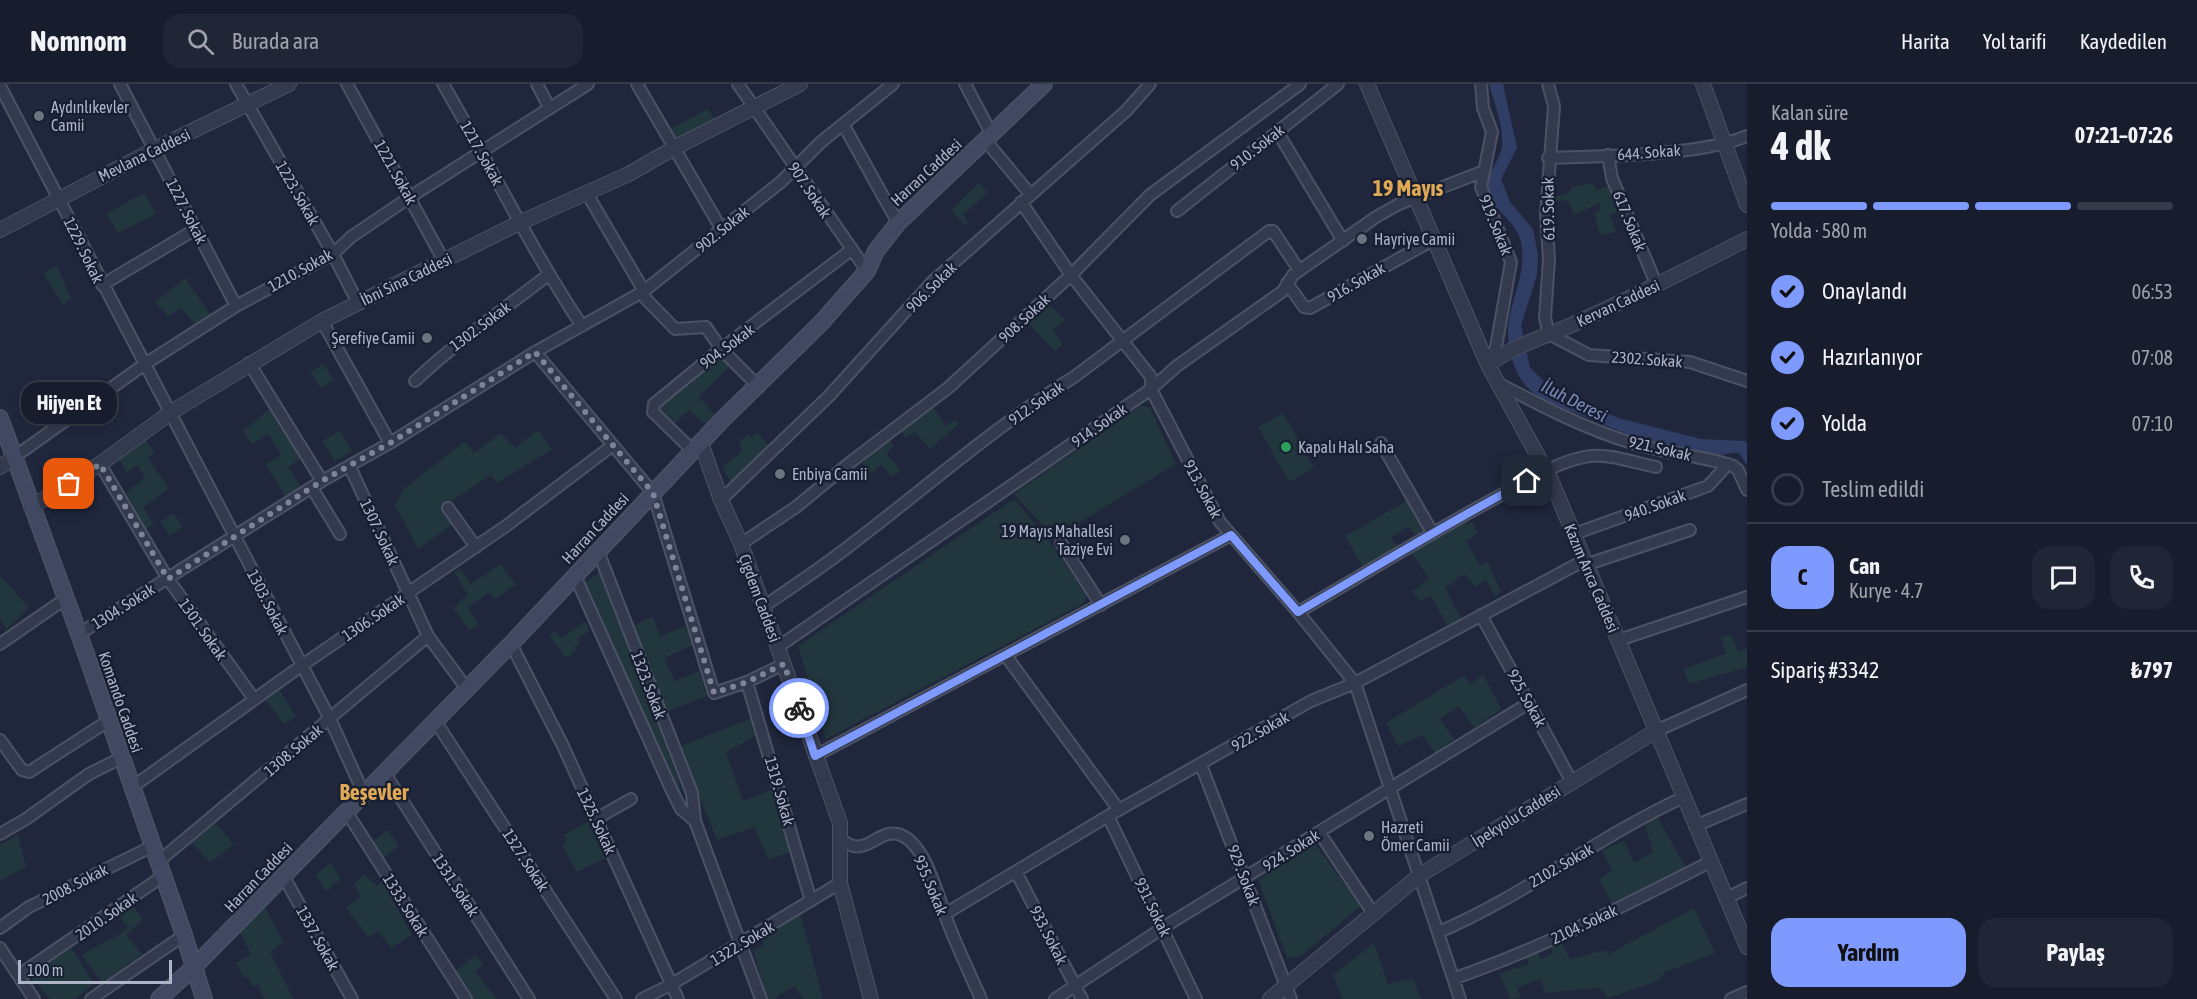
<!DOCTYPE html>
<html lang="tr">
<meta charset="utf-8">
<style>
body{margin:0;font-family:"Asap Condensed",sans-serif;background:#212636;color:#f1f3f6;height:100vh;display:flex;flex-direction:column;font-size:22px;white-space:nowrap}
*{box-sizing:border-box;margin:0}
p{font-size:20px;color:#9fa2aa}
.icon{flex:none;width:33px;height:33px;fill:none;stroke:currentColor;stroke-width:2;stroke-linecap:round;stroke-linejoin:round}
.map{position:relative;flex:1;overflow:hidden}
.side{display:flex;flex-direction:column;background:#181d2e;width:450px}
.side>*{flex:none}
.scale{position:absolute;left:18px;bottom:15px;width:154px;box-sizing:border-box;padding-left:6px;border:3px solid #afb5c9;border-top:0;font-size:16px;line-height:21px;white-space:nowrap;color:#afb5c9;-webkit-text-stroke:4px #191f32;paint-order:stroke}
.pin{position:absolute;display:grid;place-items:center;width:51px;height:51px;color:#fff;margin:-26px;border-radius:12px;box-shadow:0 3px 9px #0006}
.courier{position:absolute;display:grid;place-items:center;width:60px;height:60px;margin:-30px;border:4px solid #7e9aff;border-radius:50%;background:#fff;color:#222;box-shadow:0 2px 8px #0007}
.bubble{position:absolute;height:42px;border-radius:18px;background:#181d2e;box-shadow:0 3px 9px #0003,0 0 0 2px #363b4a;font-size:20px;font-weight:700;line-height:42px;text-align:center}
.headline em{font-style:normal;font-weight:700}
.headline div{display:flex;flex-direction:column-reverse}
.headline{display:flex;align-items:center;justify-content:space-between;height:102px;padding:0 24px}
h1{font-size:39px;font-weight:700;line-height:45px}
.bar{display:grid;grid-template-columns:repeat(4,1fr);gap:9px 6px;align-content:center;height:72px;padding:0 24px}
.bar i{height:8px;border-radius:4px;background:#363b4a}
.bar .current{background:#7e9aff}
.bar p{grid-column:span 4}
.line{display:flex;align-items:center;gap:15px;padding:0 24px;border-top:2px solid #363b4a}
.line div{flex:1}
.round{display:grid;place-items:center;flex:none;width:63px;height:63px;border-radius:18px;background:#212636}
ol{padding:0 24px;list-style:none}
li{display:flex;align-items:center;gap:18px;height:66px}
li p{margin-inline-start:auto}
li .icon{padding:6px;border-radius:50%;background:#7e9aff;color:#111;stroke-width:4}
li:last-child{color:#9fa2aa}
li i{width:33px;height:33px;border:3px solid #363b4a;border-radius:50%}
.button{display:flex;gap:12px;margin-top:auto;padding:12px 24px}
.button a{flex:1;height:69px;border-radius:18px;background:#7e9aff;color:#111;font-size:24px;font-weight:700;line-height:69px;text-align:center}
.button a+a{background:#212636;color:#f1f3f6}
header{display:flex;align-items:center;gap:36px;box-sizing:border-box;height:84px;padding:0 30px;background:#181d2e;border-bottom:2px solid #363b4a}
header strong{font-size:28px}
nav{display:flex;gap:33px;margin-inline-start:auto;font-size:21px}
.search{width:420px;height:54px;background:#212636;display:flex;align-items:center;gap:15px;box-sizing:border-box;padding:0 21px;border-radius:18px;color:#9fa2aa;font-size:22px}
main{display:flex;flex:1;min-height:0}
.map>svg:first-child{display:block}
.green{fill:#22363e}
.water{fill:#303d64}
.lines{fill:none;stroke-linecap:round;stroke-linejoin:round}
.minor-casing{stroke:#4c5265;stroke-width:14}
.tertiary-casing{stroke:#4c5265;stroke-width:16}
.secondary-casing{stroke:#4c5265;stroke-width:18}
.minor{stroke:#343a4d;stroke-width:10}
.tertiary{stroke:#343a4d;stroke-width:14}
.secondary{stroke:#414861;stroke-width:15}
.done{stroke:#7d8398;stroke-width:6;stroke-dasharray:0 10.8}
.route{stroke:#7e9aff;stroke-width:8}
.worship-dot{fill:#6b7280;stroke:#191f32;stroke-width:2}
.leisure-dot{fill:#2e9e5b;stroke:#191f32;stroke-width:2}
.labels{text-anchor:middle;stroke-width:5;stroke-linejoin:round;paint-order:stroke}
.poi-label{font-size:16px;fill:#afb5c9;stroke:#191f32;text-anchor:start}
.street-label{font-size:16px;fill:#afb5c9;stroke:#191f32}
.water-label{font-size:18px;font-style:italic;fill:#7b8bb8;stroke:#191f32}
.district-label{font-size:22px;font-weight:bold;fill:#dfa854;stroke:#191f32}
</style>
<header>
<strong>Nomnom</strong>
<div class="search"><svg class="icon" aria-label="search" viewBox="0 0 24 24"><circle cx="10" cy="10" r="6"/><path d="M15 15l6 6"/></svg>Burada ara</div>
<nav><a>Harita</a><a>Yol tarifi</a><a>Kaydedilen</a></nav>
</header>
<main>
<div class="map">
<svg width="1747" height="915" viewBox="0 0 1747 915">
<rect width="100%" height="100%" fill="#20273d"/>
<path class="green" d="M 708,25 L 714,35 L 675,56 L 669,45 Z
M 979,99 L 988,108 L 963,131 L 968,138 L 965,142 L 951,126 Z
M 1593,99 L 1596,106 L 1612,101 L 1618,117 L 1613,119 L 1617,128 L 1610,131 L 1616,148 L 1600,151 L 1594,129 L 1601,125 L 1599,119 L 1574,131 L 1568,116 L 1556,118 L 1555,113 L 1570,108 L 1571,103 Z
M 144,109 L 156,130 L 117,149 L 107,129 Z
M 57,182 L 71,215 L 63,221 L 43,189 Z
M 185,194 L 212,233 L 197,243 L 181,224 L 169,232 L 155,218 Z
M 1049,220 L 1065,236 L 1053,246 L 1063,260 L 1055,267 L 1029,240 Z
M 719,270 L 731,281 L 699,313 L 715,331 L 705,340 L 689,326 L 673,341 L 656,323 Z
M 323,280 L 334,295 L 321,304 L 310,288 Z
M 1142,321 L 1150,324 L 1176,380 L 1054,454 L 1014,410 Z
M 933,323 L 946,342 L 955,335 L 959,340 L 930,365 L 915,348 L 906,354 L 901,347 Z
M 270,325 L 303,373 L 288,383 L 302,404 L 287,415 L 266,380 L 281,371 L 268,350 L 252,360 L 243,347 Z
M 1283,329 L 1314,384 L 1289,398 L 1258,343 Z
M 538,346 L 552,365 L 497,399 L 491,391 L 444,422 L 452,441 L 418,465 L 395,421 L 404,405 L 465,357 L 474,369 L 501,349 L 515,364 Z
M 340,347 L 352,367 L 335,377 L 322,357 Z
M 757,348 L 769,361 L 731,399 L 723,383 L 742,367 L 739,359 L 747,350 L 751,354 Z
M 144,354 L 155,368 L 148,374 L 169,404 L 143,424 L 154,440 L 145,445 L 126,409 L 145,394 L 138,381 L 126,389 L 118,372 Z
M 889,355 L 894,362 L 886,370 L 901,386 L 892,393 L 881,381 L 870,390 L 862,379 Z
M 1014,415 L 1049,457 L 1087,511 L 1084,519 L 826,655 L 798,562 Z
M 1407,417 L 1427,444 L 1415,451 L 1408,443 L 1390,454 L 1398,462 L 1363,483 L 1345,452 Z
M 173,429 L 183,443 L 170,452 L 160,438 Z
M 1464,436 L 1468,441 L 1472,438 L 1478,449 L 1466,457 L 1480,481 L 1488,478 L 1501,508 L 1495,512 L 1486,496 L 1475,503 L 1464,490 L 1445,504 L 1461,535 L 1447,541 L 1431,512 L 1420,517 L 1412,508 L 1429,495 L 1412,469 Z
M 500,480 L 516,500 L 495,515 L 489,509 L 468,523 L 479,541 L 469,546 L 453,524 L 468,511 L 454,488 L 460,484 L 471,500 Z
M 600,488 L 678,694 L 681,709 L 679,710 L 585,498 Z
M 0,491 L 29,524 L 7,545 L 0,536 Z
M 653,533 L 660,552 L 685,542 L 693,561 L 664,574 L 675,597 L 699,587 L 707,612 L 666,628 L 634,541 Z
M 585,538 L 590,547 L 577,554 L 580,560 L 575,563 L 577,567 L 566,574 L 549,552 L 555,547 L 561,554 Z
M 1731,550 L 1738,567 L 1747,565 L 1747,583 L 1689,600 L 1684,585 L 1726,569 L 1721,553 Z
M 1483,590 L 1501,625 L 1474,644 L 1459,622 L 1440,635 L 1454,655 L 1435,669 L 1423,651 L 1398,662 L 1386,639 L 1463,592 L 1471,600 Z
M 279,605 L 296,632 L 284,640 L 264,614 Z
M 752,634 L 757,651 L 726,668 L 743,717 L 775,704 L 792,768 L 768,775 L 754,743 L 717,756 L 679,663 Z
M 1657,732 L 1686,784 L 1612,819 L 1599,795 L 1612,787 L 1602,766 L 1624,757 L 1634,779 L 1653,768 L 1645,741 Z
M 588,738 L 606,774 L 577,788 L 562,761 L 567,758 L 564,751 Z
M 216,739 L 234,760 L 210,779 L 192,759 Z
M 388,746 L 399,762 L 382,775 L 370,759 Z
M 18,751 L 26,783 L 0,797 L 0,761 Z
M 1315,760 L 1361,822 L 1301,872 L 1287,874 L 1258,796 Z
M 331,779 L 341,795 L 326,807 L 315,791 Z
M 364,790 L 377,802 L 382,796 L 412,851 L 391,864 L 379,848 L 368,853 L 346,824 L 361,813 L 354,800 Z
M 130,818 L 143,835 L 126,851 L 142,870 L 102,899 L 82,871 L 109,855 L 112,856 L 128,844 L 117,829 Z
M 265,823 L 283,858 L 270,868 L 293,914 L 291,915 L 264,915 L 258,900 L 252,903 L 248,893 L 244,894 L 236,879 L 251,870 L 239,847 Z
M 1694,824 L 1715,869 L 1665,888 L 1658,897 L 1608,914 L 1599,904 L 1545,909 L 1541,895 L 1518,903 L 1520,913 L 1510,915 L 1499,890 L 1529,880 L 1526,872 L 1537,867 L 1541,875 L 1553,869 L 1551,863 L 1562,859 L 1570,875 L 1605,866 L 1609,870 Z
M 800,828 L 823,915 L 803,915 L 795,902 L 776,913 L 777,915 L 768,915 L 753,867 L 764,861 L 761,854 Z
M 1374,859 L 1388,900 L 1413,894 L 1421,915 L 1342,915 L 1333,891 Z
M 71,863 L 94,900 L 75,915 L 50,915 L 29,891 Z
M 476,871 L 483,881 L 475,887 L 497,915 L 473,915 L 454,888 Z"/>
<path class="water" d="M 1489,0 L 1503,0 L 1517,64 L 1501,95 L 1510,118 L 1533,145 L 1538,171 L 1537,191 L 1521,241 L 1530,284 L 1550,303 L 1618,334 L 1701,355 L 1744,357 L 1747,359 L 1747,381 L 1739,369 C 1732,368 1727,371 1721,371 C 1668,368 1621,348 1573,328 C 1556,321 1539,316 1526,302 C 1515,290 1509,268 1508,252 C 1507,219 1528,193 1521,158 C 1517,137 1492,127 1488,105 C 1485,89 1501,77 1502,62 C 1504,43 1494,19 1489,0 Z"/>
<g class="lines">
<g class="minor-casing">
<path id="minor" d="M 120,0 L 236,222
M 236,0 L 333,170 L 358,219
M 347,0 L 444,177
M 443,0 C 490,80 530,164 582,242
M 537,0 L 549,23
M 637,0 L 722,146
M 738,0 L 867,187
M 965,0 L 992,51
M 1481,0 L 1483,24 L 1492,48 L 1481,103 L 1511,178 L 1496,263 L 1488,281
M 1548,0 L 1554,22 L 1546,130 L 1549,175 L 1545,234 L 1549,250 L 1589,271 L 1690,278 L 1747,297
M 0,2 L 330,635 L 363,708
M 843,40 L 898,139
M 1277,47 L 1343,157
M 986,57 L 1030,110
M 1608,71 L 1612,94 L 1657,202
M 1548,74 C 1603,72 1699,72 1747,52
M 586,108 L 644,207 L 645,214 L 675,245 L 706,243 L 721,265 L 759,303
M 1021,118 L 1071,191 L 1151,293 L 1151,305 L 1220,438 L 1298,528 L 1355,599 L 1460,915
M 1177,127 L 1338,0
M 1287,199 L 1304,223 L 1310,224 L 1433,156
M 102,201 L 196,145
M 322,237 L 390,359
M 535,268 L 653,409 L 714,609 L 747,598 L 784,580
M 249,279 L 322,397
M 415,297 C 456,258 503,226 548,191
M 1498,299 C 1540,321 1583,344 1629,358 C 1663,369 1699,371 1733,382 L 1738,386 L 1747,406
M 1381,359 L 1432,448
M 693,367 L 653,328 L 654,320 L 721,265 L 851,166
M 13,374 L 145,280 L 236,222 L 333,170 L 351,153 L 410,113 L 588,0
M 100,380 L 168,495 L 254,615
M 350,383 L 428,552 L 467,605
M 312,404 L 340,450
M 721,416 L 829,312 L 933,197 L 1126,27 L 1150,0
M 448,424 L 476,463
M 1574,450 L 1708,402 L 1728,380
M 1061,459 L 1101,521
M 741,460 L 796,423 L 852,377 L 948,304 L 1071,191 L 1150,111 L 1300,0
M 598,467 L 692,709 L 695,737 L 761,915
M 1585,481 L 1690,446
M 575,492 L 672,707 L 681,725 L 695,737
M 763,523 C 795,501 827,480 857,456 C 929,401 997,341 1074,293 L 1269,147 L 1273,147 L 1299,186
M 1298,528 C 1366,489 1432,448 1501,411 C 1527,397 1555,379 1584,373 C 1607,368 1634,379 1656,383
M 1481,531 L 1572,698
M 79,550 L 322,397 L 390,359 L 535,268 L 644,207 L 782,97 L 821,58 L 893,0
M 1619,556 L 1747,513
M 0,560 L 65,515
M 511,560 L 563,662 L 678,915
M 778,563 L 1151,305 L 1177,282 L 1283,207 L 1293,191 L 1376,133 L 1399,120 L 1484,87
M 1006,572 L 1119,726
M 747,598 L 811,817
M 436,638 L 616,915
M 1656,647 L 1747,606
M 0,656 L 22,686 L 29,688 L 108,637
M 815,672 L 1231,451
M 1201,681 L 1291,915
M 384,688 L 529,915
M 131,704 L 301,582 L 506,442 L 613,361
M 346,727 L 466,915
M 1108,732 L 1196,915
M 596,735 L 631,715
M 1695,742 L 1747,720
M 1319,748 L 1373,829
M 0,750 L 26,735 L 89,690 L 121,674
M 842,756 C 867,776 878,742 901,751 C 927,762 938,814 948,839 C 958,865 970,890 981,915
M 158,778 L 428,552
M 1016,788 L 1082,915
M 284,793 L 352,915
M 1727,814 L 1747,804
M 945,830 L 1108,732 L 1311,617 L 1355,599 L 1583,477
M 0,844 L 29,823 L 153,762
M 1439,848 C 1524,812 1599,752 1684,713
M 0,864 L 34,915
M 19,891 L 163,792
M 1455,894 C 1543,864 1627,820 1710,778
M 91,915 L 184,851
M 642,915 L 672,900 L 840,799
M 1055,915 L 1164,843 L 1529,619
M 1731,915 L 1747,908"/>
</g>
<g class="tertiary-casing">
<path id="tertiary" d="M 1367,0 L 1488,281 L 1551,396 L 1747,863
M 1703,0 L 1747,121
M 0,146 L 155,65 L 289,0
M 1488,281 C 1515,260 1547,253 1578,238 C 1635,212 1691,184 1747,155
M 701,359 L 721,416 L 741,460 L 840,739 L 840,799 L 871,915
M 0,383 L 13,374
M 31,423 L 100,380 L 170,329 L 322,237 L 519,139 L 629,90 L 674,64 L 800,0
M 1270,915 L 1420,791 L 1656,647"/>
</g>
<g class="secondary-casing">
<path id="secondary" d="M 0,334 L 79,550 L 184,851 L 204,915
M 159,915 L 193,884 L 511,560 L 723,335 L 821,239 L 867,187 L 876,167 L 898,139 L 1044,0"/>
</g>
<use href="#minor" class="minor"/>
<use href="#tertiary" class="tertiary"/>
<use href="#secondary" class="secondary"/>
</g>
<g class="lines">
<path class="done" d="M 69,400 L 100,380 L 168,495 L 322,397 L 390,359 L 535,268 L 653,409 L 714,609 L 747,598 L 784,580 L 799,624"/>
<path class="route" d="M 799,624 L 815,672 L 1231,451 L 1298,528 C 1374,484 1449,438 1527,397"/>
</g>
<g class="worship-dot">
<circle cx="39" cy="32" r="6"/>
<circle cx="1362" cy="155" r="6"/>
<circle cx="427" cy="254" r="6"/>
<circle cx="780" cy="390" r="6"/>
<circle cx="1125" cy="456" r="6"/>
<circle cx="1369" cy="752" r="6"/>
</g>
<circle class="leisure-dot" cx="1286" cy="363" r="6"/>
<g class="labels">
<g class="poi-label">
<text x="51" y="29">Aydınlıkevler<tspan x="51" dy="18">Camii</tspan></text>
<text x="1374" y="161">Hayriye Camii</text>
<text x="415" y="260" text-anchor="end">Şerefiye Camii</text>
<text x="1298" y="369">Kapalı Halı Saha</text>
<text x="792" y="396">Enbiya Camii</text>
<text x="1113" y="453" text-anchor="end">19 Mayıs Mahallesi<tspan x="1113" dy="18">Taziye Evi</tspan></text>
<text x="1381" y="749">Hazreti<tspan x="1381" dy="18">Ömer Camii</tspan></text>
</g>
<g class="street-label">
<text transform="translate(1257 63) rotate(-38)" y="6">910. Sokak</text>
<text transform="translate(1649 68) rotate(-4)" y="6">644. Sokak</text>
<text transform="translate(482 69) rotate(61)" y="6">1217. Sokak</text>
<text transform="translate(144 71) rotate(-26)" y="6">Mevlana Caddesi</text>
<text transform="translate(396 88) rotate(61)" y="6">1221. Sokak</text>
<text transform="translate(926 88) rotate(-43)" y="6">Harran Caddesi</text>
<text transform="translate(810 106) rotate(56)" y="6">907. Sokak</text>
<text transform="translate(298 109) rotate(60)" y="6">1223. Sokak</text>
<text transform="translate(1548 125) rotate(-91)" y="6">619. Sokak</text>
<text transform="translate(187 127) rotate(63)" y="6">1227. Sokak</text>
<text transform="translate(1630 137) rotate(68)" y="6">617. Sokak</text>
<text transform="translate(1496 141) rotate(68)" y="6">919. Sokak</text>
<text transform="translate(722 145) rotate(-39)" y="6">902. Sokak</text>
<text transform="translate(84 166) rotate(64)" y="6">1229. Sokak</text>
<text transform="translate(300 186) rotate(-29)" y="6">1210. Sokak</text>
<text transform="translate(406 195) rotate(-26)" y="6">İbni Sina Caddesi</text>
<text transform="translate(1356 198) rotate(-30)" y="6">916. Sokak</text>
<text transform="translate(931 203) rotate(-45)" y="6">906. Sokak</text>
<text transform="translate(1618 219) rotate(-25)" y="6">Kervan Caddesi</text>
<text transform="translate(1024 234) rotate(-43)" y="6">908. Sokak</text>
<text transform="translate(480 242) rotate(-37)" y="6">1302. Sokak</text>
<text transform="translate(727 262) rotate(-37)" y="6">904. Sokak</text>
<text transform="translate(1647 275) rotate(4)" y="6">2302. Sokak</text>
<text transform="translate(1036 319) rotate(-35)" y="6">912. Sokak</text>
<text transform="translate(1099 341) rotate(-35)" y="6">914. Sokak</text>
<text transform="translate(1660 364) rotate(13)" y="6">921. Sokak</text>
<text transform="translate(1203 405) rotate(62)" y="6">913. Sokak</text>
<text transform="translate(1655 421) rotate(-20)" y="6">940. Sokak</text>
<text transform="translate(595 444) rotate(-47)" y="6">Harran Caddesi</text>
<text transform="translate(380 448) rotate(65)" y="6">1307. Sokak</text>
<text transform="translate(1592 494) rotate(67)" y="6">Kazım Arıca Caddesi</text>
<text transform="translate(760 514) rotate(70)" y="6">Çigdem Caddesi</text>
<text transform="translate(268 518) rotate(63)" y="6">1303. Sokak</text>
<text transform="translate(123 522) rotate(-32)" y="6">1304. Sokak</text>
<text transform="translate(373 533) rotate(-34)" y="6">1306. Sokak</text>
<text transform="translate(203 545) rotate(55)" y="6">1301. Sokak</text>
<text transform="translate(649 601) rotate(69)" y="6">1323. Sokak</text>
<text transform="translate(1527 614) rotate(61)" y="6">925. Sokak</text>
<text transform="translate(121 618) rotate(71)" y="6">Komando Caddesi</text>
<text transform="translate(1260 647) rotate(-30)" y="6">922. Sokak</text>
<text transform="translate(293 666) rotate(-40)" y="6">1308. Sokak</text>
<text transform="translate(780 707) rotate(74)" y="6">1319. Sokak</text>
<text transform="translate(1516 732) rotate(-32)" y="6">İpekyolu Caddesi</text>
<text transform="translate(597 737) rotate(65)" y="6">1325. Sokak</text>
<text transform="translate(1291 766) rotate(-32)" y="6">924. Sokak</text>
<text transform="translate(526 776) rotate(57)" y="6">1327. Sokak</text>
<text transform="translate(1561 781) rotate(-30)" y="6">2102. Sokak</text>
<text transform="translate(1244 791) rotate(69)" y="6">929. Sokak</text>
<text transform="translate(258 793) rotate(-46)" y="6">Harran Caddesi</text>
<text transform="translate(75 800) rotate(-27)" y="6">2008. Sokak</text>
<text transform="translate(456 801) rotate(57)" y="6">1331. Sokak</text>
<text transform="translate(931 801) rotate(67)" y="6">935. Sokak</text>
<text transform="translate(406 821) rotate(58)" y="6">1333. Sokak</text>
<text transform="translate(1153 823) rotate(64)" y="6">931. Sokak</text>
<text transform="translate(106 832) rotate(-35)" y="6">2010. Sokak</text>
<text transform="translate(1584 840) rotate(-25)" y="6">2104. Sokak</text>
<text transform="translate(1049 851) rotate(63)" y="6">933. Sokak</text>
<text transform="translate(318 854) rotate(61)" y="6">1337. Sokak</text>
<text transform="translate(742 859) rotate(-31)" y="6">1322. Sokak</text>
</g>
<g class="water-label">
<text transform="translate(1574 317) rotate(27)" y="6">İluh Deresi</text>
</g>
<g class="district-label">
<text x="1408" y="112">19 Mayıs</text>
<text x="374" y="716">Beşevler</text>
</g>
</g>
</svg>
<div class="scale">100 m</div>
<div class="pin" style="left:69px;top:400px;background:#ea580c"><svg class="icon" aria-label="bag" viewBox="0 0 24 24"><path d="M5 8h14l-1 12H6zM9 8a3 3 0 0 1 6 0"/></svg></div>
<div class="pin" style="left:1527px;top:397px;background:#1f2937"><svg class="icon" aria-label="home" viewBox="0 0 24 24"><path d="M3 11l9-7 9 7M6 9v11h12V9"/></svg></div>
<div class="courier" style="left:799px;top:624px"><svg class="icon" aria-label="bike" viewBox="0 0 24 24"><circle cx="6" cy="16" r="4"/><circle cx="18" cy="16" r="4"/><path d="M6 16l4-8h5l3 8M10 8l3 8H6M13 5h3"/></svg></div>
<div class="bubble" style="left:21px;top:298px;width:96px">Hijyen Et</div>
</div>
<section class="side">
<div class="headline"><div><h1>4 dk</h1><p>Kalan süre</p></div><em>07:21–07:26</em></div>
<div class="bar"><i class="current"></i><i class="current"></i><i class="current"></i><i></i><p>Yolda · 580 m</p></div>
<ol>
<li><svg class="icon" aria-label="check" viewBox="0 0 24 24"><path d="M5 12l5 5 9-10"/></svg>Onaylandı<p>06:53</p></li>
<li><svg class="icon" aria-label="check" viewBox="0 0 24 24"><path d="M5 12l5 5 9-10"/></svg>Hazırlanıyor<p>07:08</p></li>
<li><svg class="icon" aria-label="check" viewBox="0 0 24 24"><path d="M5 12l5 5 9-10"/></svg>Yolda<p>07:10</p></li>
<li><i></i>Teslim edildi</li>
</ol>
<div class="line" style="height:108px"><b class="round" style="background:#7e9aff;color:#111">C</b><div><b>Can</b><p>Kurye · 4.7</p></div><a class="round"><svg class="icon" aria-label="chat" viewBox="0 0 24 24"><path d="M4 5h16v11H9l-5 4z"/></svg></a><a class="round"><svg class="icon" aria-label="phone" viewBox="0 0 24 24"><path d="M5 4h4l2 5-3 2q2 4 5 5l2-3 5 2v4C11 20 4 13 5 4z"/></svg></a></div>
<div class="line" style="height:78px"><div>Sipariş #3342</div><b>₺797</b></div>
<div class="button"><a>Yardım</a><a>Paylaş</a></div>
</section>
</main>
